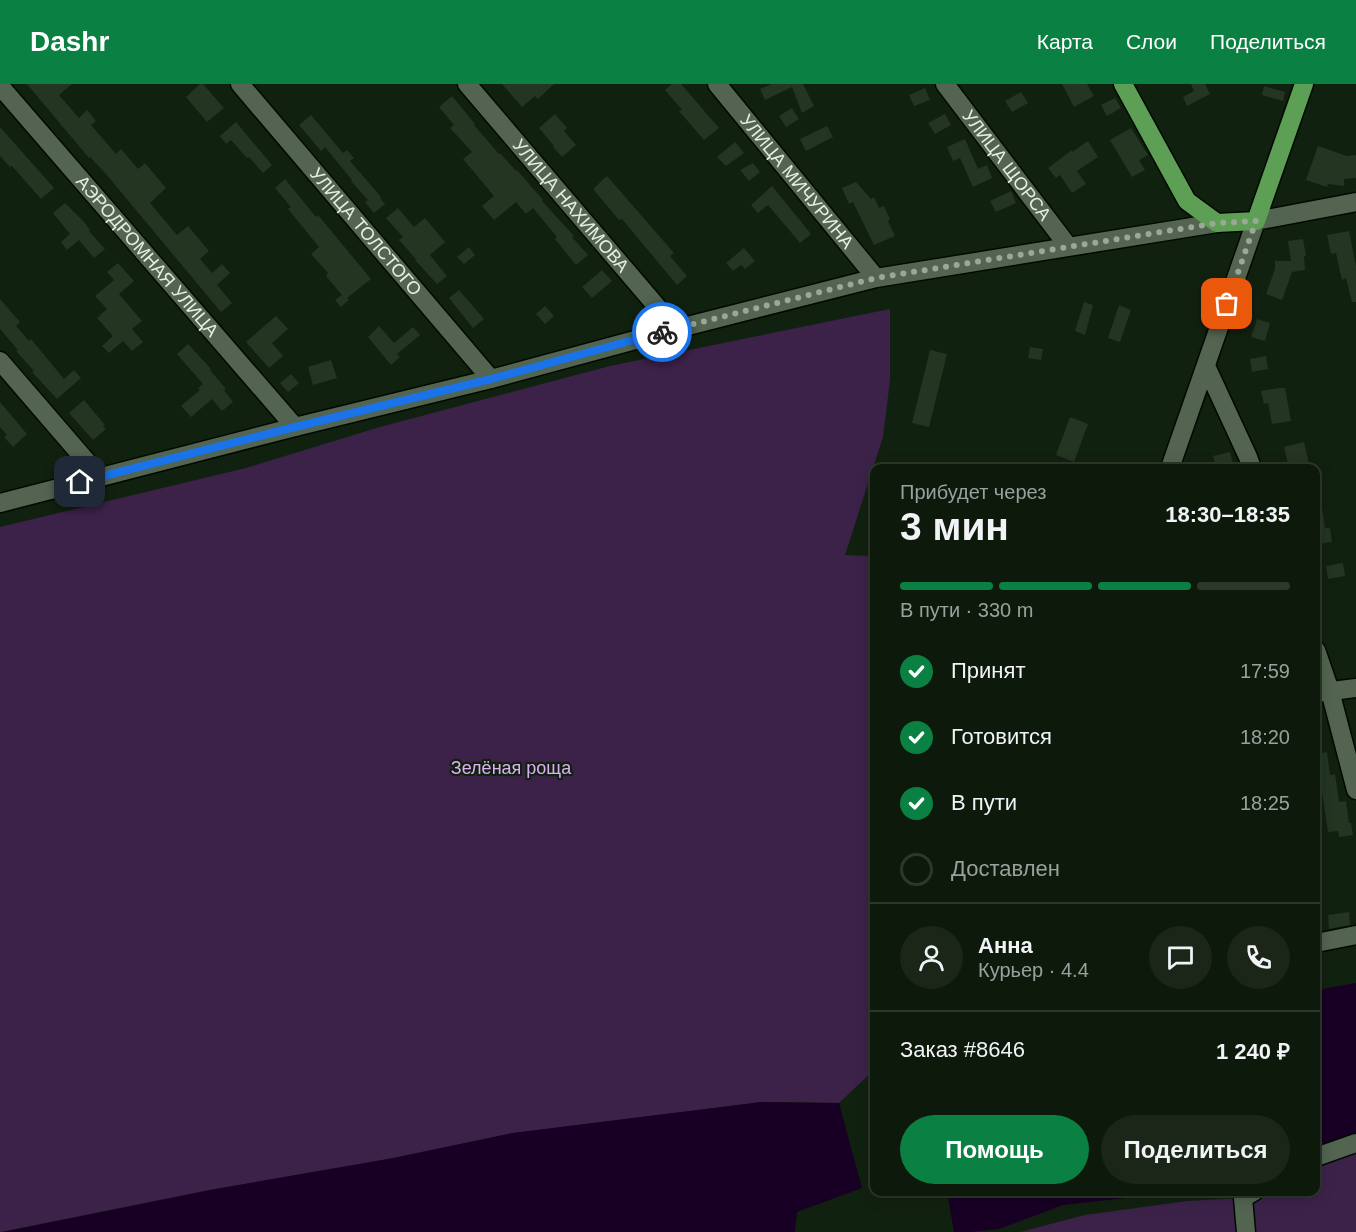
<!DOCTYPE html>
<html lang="ru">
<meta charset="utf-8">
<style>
body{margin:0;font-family:Helvetica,sans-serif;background:#1b2619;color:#f1f3f6;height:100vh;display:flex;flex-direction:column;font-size:22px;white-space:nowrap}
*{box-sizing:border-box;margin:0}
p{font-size:20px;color:#9aa09d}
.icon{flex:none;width:33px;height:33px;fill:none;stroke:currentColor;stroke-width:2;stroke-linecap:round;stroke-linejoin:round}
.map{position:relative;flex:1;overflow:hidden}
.drawer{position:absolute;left:870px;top:380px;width:450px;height:732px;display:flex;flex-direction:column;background:#0d190b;border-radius:12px;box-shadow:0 3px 15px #0003,0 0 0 2px #2d382c}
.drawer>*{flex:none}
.pin{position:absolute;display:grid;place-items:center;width:51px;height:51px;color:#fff;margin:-26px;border-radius:12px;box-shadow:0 3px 9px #0006}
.courier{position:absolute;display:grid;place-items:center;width:60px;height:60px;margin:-30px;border:4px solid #1a73e8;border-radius:50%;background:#fff;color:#222;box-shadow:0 2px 8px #0007}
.overview em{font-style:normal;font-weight:700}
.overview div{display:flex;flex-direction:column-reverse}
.overview{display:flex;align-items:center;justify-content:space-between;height:102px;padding:0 30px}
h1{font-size:39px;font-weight:700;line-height:45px}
.bar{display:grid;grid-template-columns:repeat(4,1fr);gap:9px 6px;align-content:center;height:72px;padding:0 30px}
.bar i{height:8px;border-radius:4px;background:#2d382c}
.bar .active{background:#0b8043}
.bar p{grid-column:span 4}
.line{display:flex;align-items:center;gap:15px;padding:0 30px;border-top:2px solid #2d382c}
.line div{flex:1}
.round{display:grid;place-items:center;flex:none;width:63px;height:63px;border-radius:32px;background:#1b2619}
ol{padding:0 30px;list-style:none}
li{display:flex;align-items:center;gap:18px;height:66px}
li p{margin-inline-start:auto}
li .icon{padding:6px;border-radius:50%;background:#0b8043;color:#fff;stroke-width:4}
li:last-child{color:#9aa09d}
li i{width:33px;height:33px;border:3px solid #2d382c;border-radius:50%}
.primary-button{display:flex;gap:12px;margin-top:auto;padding:12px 30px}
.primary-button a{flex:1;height:69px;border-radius:36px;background:#0b8043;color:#fff;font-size:24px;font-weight:700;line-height:69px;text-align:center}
.primary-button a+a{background:#1b2619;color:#f1f3f6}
header{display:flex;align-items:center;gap:36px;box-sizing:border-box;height:84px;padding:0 30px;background:#0b8043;color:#fff}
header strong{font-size:28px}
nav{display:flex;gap:33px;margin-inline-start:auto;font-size:21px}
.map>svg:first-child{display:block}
.green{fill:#3c2249}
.water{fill:#180024}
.building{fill:#243522}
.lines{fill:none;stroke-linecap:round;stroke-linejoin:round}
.minor-casing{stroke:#010a00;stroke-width:21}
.major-casing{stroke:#010a00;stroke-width:21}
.minor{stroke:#536550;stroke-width:18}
.major{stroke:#5d9f54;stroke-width:18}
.done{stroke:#9ba899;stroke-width:6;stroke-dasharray:0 10.8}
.route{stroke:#1a73e8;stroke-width:8}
.labels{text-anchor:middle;stroke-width:4.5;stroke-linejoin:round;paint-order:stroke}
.street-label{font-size:18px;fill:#e5f0e3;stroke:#11210f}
.park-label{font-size:18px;fill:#deaef6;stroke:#11210f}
</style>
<header>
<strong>Dashr</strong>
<nav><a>Карта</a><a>Слои</a><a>Поделиться</a></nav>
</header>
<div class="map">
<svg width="1356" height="1148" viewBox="0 0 1356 1148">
<rect width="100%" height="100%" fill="#11210f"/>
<path class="green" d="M 890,225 L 890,296 L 883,353 L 845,471 L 874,472 L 874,986 L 839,1019 L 761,1018 L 388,1075 L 210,1106 L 0,1148 L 0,443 L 246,384 L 380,343 L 610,282 Z
M 1356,1059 L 1356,1148 L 1020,1148 L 1085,1131 L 1187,1117 L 1243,1114 L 1255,1107 L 1316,1107 L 1316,1073 Z"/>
<path class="water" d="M 1356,899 L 1356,1051 L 1316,1068 L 1316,906 Z
M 761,1018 L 839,1019 L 862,1104 L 797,1128 L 795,1148 L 3,1148 L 210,1106 L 388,1075 L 512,1049 Z
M 947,1107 L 1189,1107 L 1063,1121 L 999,1145 L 970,1148 L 954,1148 Z"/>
<path class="building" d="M 27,0 L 72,0 L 59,11 L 79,34 L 87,26 L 96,37 L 91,41 L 116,70 L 121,65 L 138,85 L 145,79 L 166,104 L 150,119 L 177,151 L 188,142 L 209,167 L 200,175 L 212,189 L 222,180 L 230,189 L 217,201 L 232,219 L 221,228 L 106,90 L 90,73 L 89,74 Z
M 200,0 L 203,0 L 224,24 L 207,38 L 186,13 Z
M 502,0 L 554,0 L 538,15 L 535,12 L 522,23 Z
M 672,0 L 681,0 L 719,44 L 704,56 L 679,27 L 682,26 L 665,6 Z
M 772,0 L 803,0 L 814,22 L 802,29 L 792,3 L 765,16 L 760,5 Z
M 1062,0 L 1087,0 L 1094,12 L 1074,23 Z
M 1191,0 L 1205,0 L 1210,10 L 1187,22 L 1183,13 L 1194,7 Z
M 1264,2 L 1285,8 L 1283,17 L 1262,11 Z
M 925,4 L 930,16 L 914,22 L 909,11 Z
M 1021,8 L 1028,19 L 1012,28 L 1005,17 Z
M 452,12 L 475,40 L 474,41 L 499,70 L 500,69 L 516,87 L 517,86 L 543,116 L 542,117 L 574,152 L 572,153 L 588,171 L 576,181 L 555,155 L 557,153 L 533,124 L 526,130 L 516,118 L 494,136 L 482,122 L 494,112 L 463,75 L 472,68 L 450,44 L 454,41 L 439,23 Z
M 1115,14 L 1121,24 L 1107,32 L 1101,21 Z
M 792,24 L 799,35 L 786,43 L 779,32 Z
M 555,30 L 567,44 L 564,47 L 576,61 L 562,73 L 553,63 L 554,62 L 539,44 Z
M 945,30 L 951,41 L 935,50 L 928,39 Z
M 311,31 L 343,69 L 347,66 L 354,74 L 350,77 L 381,113 L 380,114 L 385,120 L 374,129 L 365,118 L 368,116 L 351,97 L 352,96 L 325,63 L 321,67 L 299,41 Z
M 236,38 L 272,81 L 263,89 L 249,73 L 247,74 L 231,56 L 226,60 L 220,52 Z
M 827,42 L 833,53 L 806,67 L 800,55 Z
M 0,43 L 54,104 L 41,115 L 12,82 L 10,83 L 0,72 Z
M 1131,44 L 1148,71 L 1139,76 L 1145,86 L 1132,93 L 1110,56 Z
M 965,55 L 978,85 L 987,81 L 992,94 L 973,103 L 960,74 L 953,77 L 947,63 Z
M 1088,57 L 1098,73 L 1077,87 L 1086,100 L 1072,109 L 1060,91 L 1056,94 L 1048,84 L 1072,66 L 1072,68 Z
M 735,58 L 744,69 L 726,82 L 717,73 Z
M 1318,62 L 1347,72 L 1356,71 L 1356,94 L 1344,95 L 1344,102 L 1328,100 L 1327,103 L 1306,96 Z
M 753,79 L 760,88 L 749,97 L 740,86 Z
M 607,92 L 674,169 L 670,172 L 687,192 L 677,201 L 622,135 L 619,136 L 593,105 Z
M 285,95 L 316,133 L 318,131 L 371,195 L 347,214 L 349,216 L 341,223 L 335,216 L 342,211 L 326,192 L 328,189 L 311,170 L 319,163 L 288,125 L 291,123 L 275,104 Z
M 856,98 L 871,115 L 874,113 L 879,124 L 884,122 L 890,135 L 888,137 L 895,152 L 874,161 L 853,118 L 849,120 L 842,104 Z
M 772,102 L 811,150 L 800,159 L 768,121 L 758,129 L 751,121 Z
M 1011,107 L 1016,119 L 996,128 L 990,117 Z
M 65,119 L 84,138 L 90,146 L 89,147 L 105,165 L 94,174 L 79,156 L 67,166 L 61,158 L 70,150 L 53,129 Z
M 398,124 L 414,143 L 425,134 L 445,158 L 430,171 L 447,192 L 437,200 L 415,176 L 416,175 L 399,156 L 403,153 L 386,134 Z
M 1349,147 L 1356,182 L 1356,218 L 1352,218 L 1346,194 L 1342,196 L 1336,169 L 1331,170 L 1327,151 Z
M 1303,155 L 1306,172 L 1304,172 L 1305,186 L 1292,188 L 1282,216 L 1266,210 L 1275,185 L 1275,177 L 1291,177 L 1288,157 Z
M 469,163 L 475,171 L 464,180 L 457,173 Z
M 744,164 L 755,177 L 745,185 L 741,181 L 733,187 L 726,179 Z
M 118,179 L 134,197 L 119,210 L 142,237 L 132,245 L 143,258 L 132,267 L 123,257 L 109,269 L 102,262 L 113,252 L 97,234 L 107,225 L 95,212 L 114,196 L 107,188 Z
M 602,186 L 612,197 L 592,214 L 582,203 Z
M 459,206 L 484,235 L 473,244 L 449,214 Z
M 0,215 L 20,238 L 16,242 L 29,257 L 31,255 L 64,295 L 74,286 L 81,294 L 57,315 L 32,288 L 34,287 L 16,267 L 18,266 L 0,245 Z
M 1084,218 L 1093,221 L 1085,251 L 1075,247 Z
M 1119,221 L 1131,226 L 1120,258 L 1108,254 Z
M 545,222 L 554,232 L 545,240 L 536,230 Z
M 276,232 L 288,245 L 272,259 L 283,272 L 269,284 L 246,258 Z
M 1257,235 L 1270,239 L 1265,257 L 1251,253 Z
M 379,242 L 394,259 L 413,243 L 420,251 L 397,270 L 400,273 L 391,281 L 368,253 Z
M 188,260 L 211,285 L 210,286 L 226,305 L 224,306 L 233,318 L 222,327 L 212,315 L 191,333 L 181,322 L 200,306 L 198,304 L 203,300 L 177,270 Z
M 1030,263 L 1043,265 L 1041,276 L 1028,274 Z
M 930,266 L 947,270 L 929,343 L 912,339 Z
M 1266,272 L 1268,285 L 1252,288 L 1250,275 Z
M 331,276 L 337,294 L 313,301 L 308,283 Z
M 291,290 L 299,299 L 288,308 L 280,299 Z
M 1278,304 L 1285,304 L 1291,337 L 1272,340 L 1268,319 L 1264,320 L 1261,307 Z
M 84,316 L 105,341 L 103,342 L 106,345 L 93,356 L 69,329 Z
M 0,318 L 27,350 L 13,363 L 4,353 L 7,351 L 0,343 Z
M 1070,333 L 1088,340 L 1074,378 L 1056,371 Z
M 1304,358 L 1310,384 L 1289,384 L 1284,363 Z
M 1230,368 L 1233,379 L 1217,384 L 1213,372 Z
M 1321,416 L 1325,444 L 1330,444 L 1332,458 L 1316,460 L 1316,417 Z
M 1343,479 L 1345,492 L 1328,495 L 1326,482 Z
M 1327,668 L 1330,691 L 1335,690 L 1339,718 L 1346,717 L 1349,739 L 1351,739 L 1353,751 L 1339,753 L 1338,747 L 1328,748 L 1321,701 L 1316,701 L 1316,670 Z
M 1349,828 L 1350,841 L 1329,845 L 1328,831 Z"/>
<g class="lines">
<g class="minor-casing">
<g id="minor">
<path id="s1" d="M 240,0 L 491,295"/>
<path id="s2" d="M 467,0 L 676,245"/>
<path id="s3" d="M 717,0 L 876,194"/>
<path id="s4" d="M 945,0 L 1068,162"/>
<path id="s5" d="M 0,2 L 295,343"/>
<path d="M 0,277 L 100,393"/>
<path d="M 1206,282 L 1248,373 L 1252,384"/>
<path d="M 1170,384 L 1256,137 L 1356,118"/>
<path d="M 0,419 L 295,343 L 491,295 L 676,245 L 876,194 L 1217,139"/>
<path d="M 1316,566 L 1330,607 L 1356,706"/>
<path d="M 1316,609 L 1356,604"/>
<path d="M 1316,859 L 1356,851"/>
<path d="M 1316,1073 L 1356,1059"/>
<path d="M 1246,1148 L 1243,1114 L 1255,1107"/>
</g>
</g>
<g class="major-casing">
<path id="major" d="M 1123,0 L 1187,117 L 1217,139 L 1256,137 L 1304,0"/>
</g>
<use href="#minor" class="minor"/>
<use href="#major" class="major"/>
</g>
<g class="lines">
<path class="done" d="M 662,248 L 876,194 L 1217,139 L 1256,137 L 1227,220"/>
<path class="route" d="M 80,398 L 295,343 L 491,295 L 662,248"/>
</g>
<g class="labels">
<g class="street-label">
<text dy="6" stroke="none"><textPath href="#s4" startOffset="102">УЛИЦА ЩОРСА</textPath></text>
<text dy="6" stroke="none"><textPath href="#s3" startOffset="126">УЛИЦА МИЧУРИНА</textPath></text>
<text dy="6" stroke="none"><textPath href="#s2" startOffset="160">УЛИЦА НАХИМОВА</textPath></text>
<text dy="6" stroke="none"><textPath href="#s1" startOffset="194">УЛИЦА ТОЛСТОГО</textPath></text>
<text dy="6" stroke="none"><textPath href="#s5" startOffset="225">АЭРОДРОМНАЯ УЛИЦА</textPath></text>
</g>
<g class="park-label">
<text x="511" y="690">Зелёная роща</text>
</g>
</g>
</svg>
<div class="pin" style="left:1227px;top:220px;background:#ea580c"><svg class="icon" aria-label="bag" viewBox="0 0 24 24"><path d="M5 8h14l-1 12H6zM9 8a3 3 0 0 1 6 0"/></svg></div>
<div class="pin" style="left:80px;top:398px;background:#1f2937"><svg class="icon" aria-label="home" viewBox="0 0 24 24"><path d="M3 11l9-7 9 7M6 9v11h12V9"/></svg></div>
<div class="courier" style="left:662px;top:248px"><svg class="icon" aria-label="bike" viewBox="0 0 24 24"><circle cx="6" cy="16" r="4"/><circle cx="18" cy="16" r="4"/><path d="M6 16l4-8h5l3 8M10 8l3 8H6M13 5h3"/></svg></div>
<section class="drawer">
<div class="overview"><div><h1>3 мин</h1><p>Прибудет через</p></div><em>18:30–18:35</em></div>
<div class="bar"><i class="active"></i><i class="active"></i><i class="active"></i><i></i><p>В пути · 330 m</p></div>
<ol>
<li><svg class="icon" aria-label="check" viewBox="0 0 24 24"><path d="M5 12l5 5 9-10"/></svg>Принят<p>17:59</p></li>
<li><svg class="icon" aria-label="check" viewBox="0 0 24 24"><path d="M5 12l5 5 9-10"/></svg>Готовится<p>18:20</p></li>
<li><svg class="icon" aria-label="check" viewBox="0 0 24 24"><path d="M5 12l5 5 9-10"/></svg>В пути<p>18:25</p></li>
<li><i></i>Доставлен</li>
</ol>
<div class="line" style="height:108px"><a class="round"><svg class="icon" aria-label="person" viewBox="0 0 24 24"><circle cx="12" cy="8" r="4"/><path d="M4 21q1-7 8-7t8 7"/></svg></a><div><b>Анна</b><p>Курьер · 4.4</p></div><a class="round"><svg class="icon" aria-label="chat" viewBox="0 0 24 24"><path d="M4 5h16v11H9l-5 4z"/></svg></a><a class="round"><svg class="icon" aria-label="phone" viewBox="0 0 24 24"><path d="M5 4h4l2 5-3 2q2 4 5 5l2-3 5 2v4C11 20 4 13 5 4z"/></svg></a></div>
<div class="line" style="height:78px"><div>Заказ #8646</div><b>1 240 ₽</b></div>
<div class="primary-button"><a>Помощь</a><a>Поделиться</a></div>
</section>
</div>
